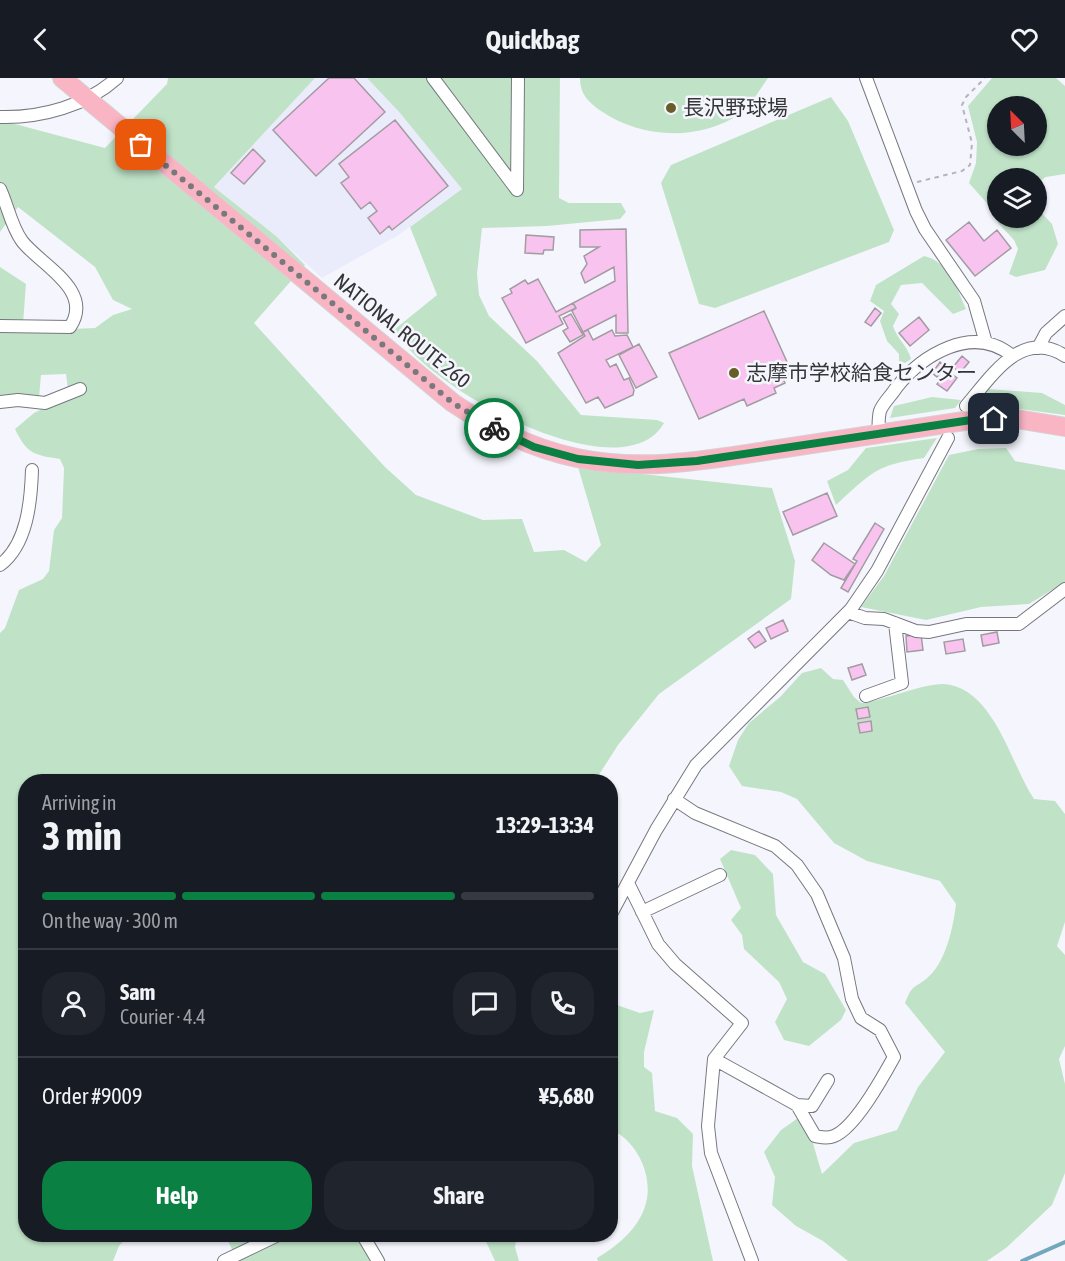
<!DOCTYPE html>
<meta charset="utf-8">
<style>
body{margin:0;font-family:"Asap Condensed","Noto Sans JP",sans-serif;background:#20242c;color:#f1f3f6;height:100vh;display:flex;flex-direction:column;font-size:22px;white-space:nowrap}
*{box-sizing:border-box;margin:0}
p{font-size:20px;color:#9ea1a6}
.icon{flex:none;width:33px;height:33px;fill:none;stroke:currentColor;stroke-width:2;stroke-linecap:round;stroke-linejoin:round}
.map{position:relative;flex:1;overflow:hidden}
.panel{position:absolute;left:18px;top:696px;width:600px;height:468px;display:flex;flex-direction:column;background:#171b24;border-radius:24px;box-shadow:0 2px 4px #0004}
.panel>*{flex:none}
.needle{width:39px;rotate:336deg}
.fabs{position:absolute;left:987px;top:18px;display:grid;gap:12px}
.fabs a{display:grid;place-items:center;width:60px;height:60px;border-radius:50%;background:#171b24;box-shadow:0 2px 4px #0004;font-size:30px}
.pin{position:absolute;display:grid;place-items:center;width:51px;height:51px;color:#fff;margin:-26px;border-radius:12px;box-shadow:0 3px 9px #0006}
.courier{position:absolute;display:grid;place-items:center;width:60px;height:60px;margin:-30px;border:4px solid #0b8043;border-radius:50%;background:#fff;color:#222;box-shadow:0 2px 8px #0007}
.head em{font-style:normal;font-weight:700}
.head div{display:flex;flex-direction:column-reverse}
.head{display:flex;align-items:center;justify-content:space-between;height:102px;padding:0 24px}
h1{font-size:39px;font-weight:700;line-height:45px}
.bar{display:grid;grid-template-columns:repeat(4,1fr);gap:9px 6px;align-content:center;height:72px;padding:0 24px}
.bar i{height:8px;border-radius:4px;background:#363941}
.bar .selected{background:#0b8043}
.bar p{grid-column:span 4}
.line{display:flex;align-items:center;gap:15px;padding:0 24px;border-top:2px solid #363941}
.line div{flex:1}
.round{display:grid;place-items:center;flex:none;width:63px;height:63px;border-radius:24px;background:#20242c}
.button{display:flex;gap:12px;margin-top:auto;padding:12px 24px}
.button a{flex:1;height:69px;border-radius:24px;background:#0b8043;color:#fff;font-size:24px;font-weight:700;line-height:69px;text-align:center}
.button a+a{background:#20242c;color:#f1f3f6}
header{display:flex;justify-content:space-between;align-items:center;height:78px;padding:0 24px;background:#171b24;font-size:27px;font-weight:700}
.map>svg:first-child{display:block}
.built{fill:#ebecfb}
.green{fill:#c0e3c8;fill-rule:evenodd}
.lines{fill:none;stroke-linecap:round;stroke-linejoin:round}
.stream{stroke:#72a7bc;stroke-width:4}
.building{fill:#f9c3f0;stroke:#a29ca1;stroke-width:1.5}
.minor-casing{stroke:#77787e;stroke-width:14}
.highway-casing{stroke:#d3d3d3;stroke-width:20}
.path{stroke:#b4b5bb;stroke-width:2;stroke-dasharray:4.5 4.5;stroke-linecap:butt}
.minor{stroke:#fff;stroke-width:12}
.highway{stroke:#fab5c5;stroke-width:18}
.done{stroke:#78797d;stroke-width:6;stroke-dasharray:0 10.8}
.route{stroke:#0b8043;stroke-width:8}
.poi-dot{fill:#685d2a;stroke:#f5f6fd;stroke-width:2}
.labels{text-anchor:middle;stroke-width:5;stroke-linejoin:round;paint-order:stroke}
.poi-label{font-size:21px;fill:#353538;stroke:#f5f6fd;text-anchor:start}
.street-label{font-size:21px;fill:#353538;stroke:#f5f6fd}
</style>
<header><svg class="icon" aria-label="back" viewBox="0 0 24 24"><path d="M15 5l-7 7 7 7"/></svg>Quickbag<svg class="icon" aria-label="heart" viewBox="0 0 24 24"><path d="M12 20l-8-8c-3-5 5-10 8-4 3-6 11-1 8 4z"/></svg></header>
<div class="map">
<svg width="1065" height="1183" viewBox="0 0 1065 1183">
<rect width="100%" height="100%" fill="#f5f6fd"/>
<path class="built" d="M 315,0 L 367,0 L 400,35 L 462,111 L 397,158 L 322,200 L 276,158 L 214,109 Z"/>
<path class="green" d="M 168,0 L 315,0 L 214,109 L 276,158 L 305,187 L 254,245 L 385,389 L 416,417 L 483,442 L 522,441 L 534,474 L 564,472 L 586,484 L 601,467 L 578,389 L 772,410 L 795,483 L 791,521 L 659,616 L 618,667 L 595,703 L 26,704 L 26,1156 L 129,1157 L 119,1168 L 113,1183 L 0,1183 L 0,555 L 5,550 L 19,512 L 43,501 L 49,493 L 54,452 L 62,440 L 64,390 L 60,381 C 34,377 27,376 15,351 L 34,335 L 69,318 L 66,296 L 41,297 L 39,320 L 0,322 L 0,254 L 95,250 L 113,237 L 132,231 L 113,222 L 95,189 L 18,129 L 0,154 L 0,42 L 105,70 L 167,6 Z
M 367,0 L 560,0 L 559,120 L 569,125 L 621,125 L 626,134 L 620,141 L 547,148 L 482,150 L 477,196 L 479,217 L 489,238 L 537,283 L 581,337 L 657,342 L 664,345 C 622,419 420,307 395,251 L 437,217 L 410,149 L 462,111 L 400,35 Z
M 580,0 L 768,0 C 760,11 750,29 740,36 C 698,64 640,60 601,33 C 588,24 580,16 580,0 Z
M 992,0 L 1056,0 L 1065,8 L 1065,96 L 1046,99 L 1037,105 L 1036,100 L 998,100 L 998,140 L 1036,140 L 1037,130 L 1052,146 L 1058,166 L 1045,192 L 1016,199 L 1009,196 L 1018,171 L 1014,162 L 998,145 L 992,131 L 969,105 L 976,85 L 977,64 L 968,28 ZM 998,28 L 1036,28 L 1036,68 L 998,68 Z
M 831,19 L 848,43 L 894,152 L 889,164 L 715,230 L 699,226 L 661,105 L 671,87 Z
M 924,178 C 948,183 957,210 966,231 L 953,236 L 922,205 L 901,207 L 891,226 L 899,236 L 893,248 C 897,261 908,268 911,281 L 905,285 L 899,283 L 899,276 L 887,263 L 880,243 L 884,233 L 870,223 L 876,207 Z
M 0,189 L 26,206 L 23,246 L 0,244 Z
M 988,311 L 1042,315 L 1065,327 L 1065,337 L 1020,331 L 977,331 Z
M 932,319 L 961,322 L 955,330 L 890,340 L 894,328 Z
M 937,360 L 924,380 C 876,387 872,394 836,427 L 827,403 L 848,392 L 866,370 Z
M 1006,370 L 1015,383 L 1065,392 L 1065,504 L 1029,526 L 981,529 L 926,542 L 861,529 L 884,498 L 949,377 L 978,371 Z
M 821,590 L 833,601 L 843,602 L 854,619 L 861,625 C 886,622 921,606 943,606 C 994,609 1010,685 1034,721 L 1055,723 L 1065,736 L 1065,844 L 1057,868 L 1065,877 L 1065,968 L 1059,981 L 1065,1006 L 1065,1095 L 1052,1127 L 1006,1170 L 987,1183 L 848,1183 L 823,1163 L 796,1148 L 772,1127 L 775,1099 L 764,1074 L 781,1052 L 798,1040 L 810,1055 L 822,1096 L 854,1065 L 897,1052 L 918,1009 L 945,974 L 905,925 C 912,907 913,911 926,901 C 946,885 953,850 956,826 L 940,803 L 867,783 L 834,765 L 797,721 L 781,714 L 742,708 L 729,688 L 738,662 L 749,645 L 780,619 L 802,595 Z
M 731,772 L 755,777 L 773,796 L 776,837 L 803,884 L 825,896 L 846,932 L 841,942 L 809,968 L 784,962 L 775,944 L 787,921 L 779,904 L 744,871 L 742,857 L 731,842 L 741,830 L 720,781 Z
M 611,925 L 640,935 L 654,932 L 644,974 L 644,989 L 652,995 L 655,1033 L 677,1040 L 693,1056 L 692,1088 L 713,1183 L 598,1183 L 597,1180 C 614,1170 632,1156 641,1138 C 658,1107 641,1066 611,1051 Z
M 225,1156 L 371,1157 L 386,1183 L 221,1183 L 234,1176 Z
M 483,1157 L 517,1157 L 515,1169 L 519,1183 L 495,1183 Z"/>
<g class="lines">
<path class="stream" d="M 1022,1183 L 1065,1164"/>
</g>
<path class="building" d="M 329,0 L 354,0 L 385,34 L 316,98 L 273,52 Z
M 395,42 L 448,108 L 392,152 L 389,148 L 380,156 L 368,140 L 377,133 L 370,124 L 361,131 L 341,105 L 349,99 L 339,86 Z
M 253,71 L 265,83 L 244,106 L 231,95 Z
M 969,144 L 984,163 L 997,152 L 1011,170 L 975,198 L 946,162 Z
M 626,151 L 628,255 L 616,255 L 616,237 L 583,254 L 572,233 L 576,230 L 573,225 L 615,203 L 614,189 L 585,205 L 581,195 L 587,186 L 584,178 L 599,169 L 580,169 L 580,152 Z
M 526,157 L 554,159 L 553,172 L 544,172 L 543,176 L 525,175 Z
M 538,201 L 556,234 L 573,225 L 576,230 L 559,238 L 563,246 L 526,265 L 502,220 L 512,215 L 510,211 L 525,202 L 528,206 Z
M 875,230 L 881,235 L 871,248 L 865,244 Z
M 764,233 L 792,295 L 783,300 L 785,305 L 774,310 L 776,315 L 747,328 L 744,321 L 699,341 L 669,275 Z
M 571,236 L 583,257 L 570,264 L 563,253 L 568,250 L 563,240 Z
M 919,239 L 929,252 L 910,268 L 899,255 Z
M 588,252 L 593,262 L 612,252 L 615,258 L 627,257 L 633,269 L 606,282 L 610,289 L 616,286 L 624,302 L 629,300 L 634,312 L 633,317 L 605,330 L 598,319 L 586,325 L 558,275 L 585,258 L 583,254 Z
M 639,266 L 657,299 L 636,310 L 619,277 Z
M 962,278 L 969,284 L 960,295 L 953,289 Z
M 940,284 L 946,289 L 937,299 L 932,295 Z
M 948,293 L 957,300 L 947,313 L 937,306 Z
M 827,415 L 837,438 L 793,457 L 783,434 Z
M 875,445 L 884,451 L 848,514 L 841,510 L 857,483 L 853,481 Z
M 824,465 L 855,486 L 844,502 L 831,497 L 812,482 Z
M 783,542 L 788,553 L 771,561 L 766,550 Z
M 759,553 L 766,563 L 755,570 L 748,561 Z
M 997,554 L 999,565 L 983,568 L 981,557 Z
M 921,556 L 923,572 L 907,574 L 906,558 Z
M 963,561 L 965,573 L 946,576 L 944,564 Z
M 862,586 L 866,597 L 852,602 L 848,590 Z
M 868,629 L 870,639 L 858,641 L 856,631 Z
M 871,643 L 872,653 L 860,655 L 858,645 Z"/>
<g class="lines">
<g class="minor-casing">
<path id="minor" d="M 433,0 L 517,112
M 866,0 L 916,133 L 925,151 L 974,223 L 986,265
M 0,39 C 41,40 86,28 117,0
M 0,111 C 8,128 11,148 22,163 C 39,186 95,212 70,249 L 0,248
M 517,112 L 518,0
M 1038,270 L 1046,255 L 1065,238
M 0,324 L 18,322 L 45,325 L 80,311
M 966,328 C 991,299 1022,249 1065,278
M 878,356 C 879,349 878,340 880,333 C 883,325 891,318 896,310 C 922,277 972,246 1011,277
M 0,487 C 27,467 31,424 32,392
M 848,534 L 865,540 L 884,541 L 916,553 L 929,554 L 966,546 L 1019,546 L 1065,511
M 866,618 L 902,605 L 895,545
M 674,721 L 695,735 L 775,768 L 797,787 L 817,816 L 828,842 L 844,880 L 852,921 L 861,940 L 880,952 L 894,979 C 883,999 855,1050 834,1058 C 827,1061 821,1059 815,1058 L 797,1027
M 629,807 L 658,866 L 675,886 L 742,945 L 714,981 L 708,1048 L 711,1075 L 752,1183
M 642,834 L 720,797
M 610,838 L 656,752 L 696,687 L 851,531 L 877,493 L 948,360
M 714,981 L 797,1027 L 812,1028 L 828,1002
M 362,1156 L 378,1183
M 224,1183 L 280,1156"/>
</g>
<g class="highway-casing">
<path id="highway" d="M 62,0 L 453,325 C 491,350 532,371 577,380 C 642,394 708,382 772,372 C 839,362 905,352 971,342 L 1017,341 L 1065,349"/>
</g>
<path class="path" d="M 917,104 L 962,93 L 970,87 L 972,65 L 962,27 L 966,19 L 985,0"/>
<use href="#minor" class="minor"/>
<use href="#highway" class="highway"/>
</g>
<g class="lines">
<path class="done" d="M 141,67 L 453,325 L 494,350"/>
<path class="route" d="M 494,350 L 534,369 L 578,381 L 638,387 L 697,383 L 971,342 L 994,341"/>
</g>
<g class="poi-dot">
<circle cx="671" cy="30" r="6"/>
<circle cx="734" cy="295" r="6"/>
</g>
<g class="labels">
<g class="poi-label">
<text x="683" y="37">長沢野球場</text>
<text x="746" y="302">志摩市学校給食センター</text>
</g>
<g class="street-label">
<text transform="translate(402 253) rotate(39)" y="7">NATIONAL ROUTE 260</text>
</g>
</g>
</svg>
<div class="fabs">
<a><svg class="needle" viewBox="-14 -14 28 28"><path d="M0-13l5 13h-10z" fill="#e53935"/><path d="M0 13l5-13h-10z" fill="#9ea1a6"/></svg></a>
<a><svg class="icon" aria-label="layers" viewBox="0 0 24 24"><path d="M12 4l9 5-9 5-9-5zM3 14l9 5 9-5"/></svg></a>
</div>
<div class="pin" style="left:141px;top:67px;background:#ea580c"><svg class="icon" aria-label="bag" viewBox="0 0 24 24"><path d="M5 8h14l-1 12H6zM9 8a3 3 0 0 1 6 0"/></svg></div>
<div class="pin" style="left:994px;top:341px;background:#1f2937"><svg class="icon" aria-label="home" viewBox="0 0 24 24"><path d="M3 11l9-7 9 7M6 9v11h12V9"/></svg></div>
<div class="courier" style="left:494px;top:350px"><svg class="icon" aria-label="bike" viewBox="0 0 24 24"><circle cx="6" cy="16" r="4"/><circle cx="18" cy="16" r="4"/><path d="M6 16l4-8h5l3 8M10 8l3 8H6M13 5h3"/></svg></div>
<section class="panel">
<div class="head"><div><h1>3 min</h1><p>Arriving in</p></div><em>13:29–13:34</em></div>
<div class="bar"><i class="selected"></i><i class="selected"></i><i class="selected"></i><i></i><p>On the way · 300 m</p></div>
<div class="line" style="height:108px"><a class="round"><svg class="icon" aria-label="person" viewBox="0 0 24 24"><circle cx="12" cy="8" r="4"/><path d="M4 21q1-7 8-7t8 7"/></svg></a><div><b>Sam</b><p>Courier · 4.4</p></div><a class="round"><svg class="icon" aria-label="chat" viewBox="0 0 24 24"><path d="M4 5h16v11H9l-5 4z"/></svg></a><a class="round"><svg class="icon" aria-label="phone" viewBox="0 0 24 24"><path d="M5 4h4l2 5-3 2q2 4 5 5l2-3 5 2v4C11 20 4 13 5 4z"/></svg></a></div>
<div class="line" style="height:78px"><div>Order #9009</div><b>¥5,680</b></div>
<div class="button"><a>Help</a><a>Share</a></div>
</section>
</div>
